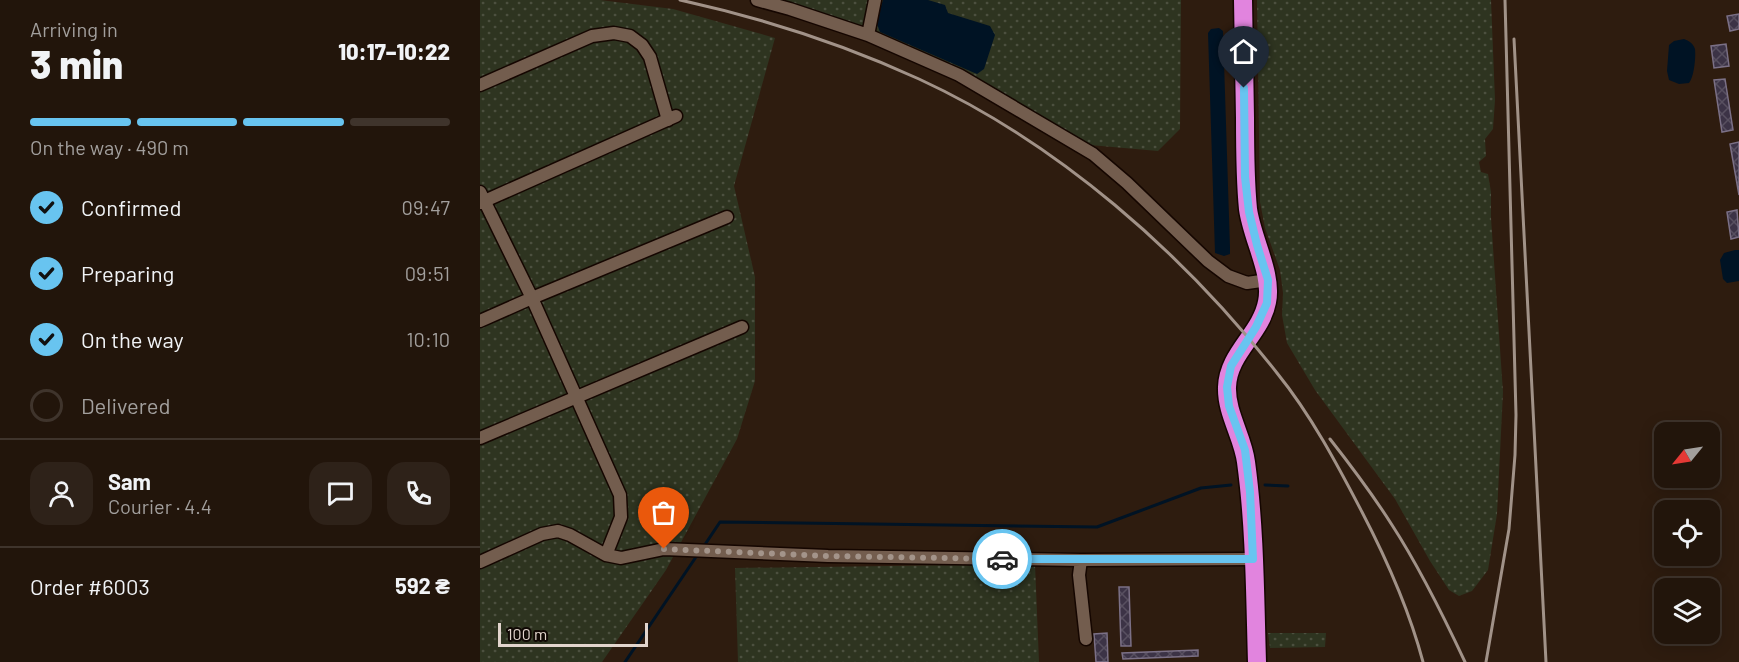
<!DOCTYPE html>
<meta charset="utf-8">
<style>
body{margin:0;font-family:Barlow,sans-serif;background:#2e2219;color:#f1f3f6;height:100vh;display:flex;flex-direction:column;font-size:22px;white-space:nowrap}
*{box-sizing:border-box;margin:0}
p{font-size:20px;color:#a29f9d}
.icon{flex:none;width:33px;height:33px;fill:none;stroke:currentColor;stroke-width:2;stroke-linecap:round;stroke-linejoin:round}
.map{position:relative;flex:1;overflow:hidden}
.drawer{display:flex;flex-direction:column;background:#22150b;width:480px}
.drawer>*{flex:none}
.needle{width:39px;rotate:240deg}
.buttons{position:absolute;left:1174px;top:422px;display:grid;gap:12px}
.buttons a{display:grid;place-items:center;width:66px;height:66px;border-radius:12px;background:#22150b;box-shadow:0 3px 15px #0003,0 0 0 2px #3f342c;font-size:30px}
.scale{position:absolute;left:18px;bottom:15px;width:150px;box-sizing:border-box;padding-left:6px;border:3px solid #e2d5cd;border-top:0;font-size:16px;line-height:21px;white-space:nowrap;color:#e2d5cd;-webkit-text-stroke:4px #100804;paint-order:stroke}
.pin{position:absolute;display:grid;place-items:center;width:51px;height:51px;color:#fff;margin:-62px -26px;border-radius:50% 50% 50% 0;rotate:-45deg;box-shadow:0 0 6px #0007}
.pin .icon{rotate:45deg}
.courier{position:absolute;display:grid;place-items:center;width:60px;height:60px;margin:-30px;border:4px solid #68c4f0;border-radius:50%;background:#fff;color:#222;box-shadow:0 2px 8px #0007}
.overview em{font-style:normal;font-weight:800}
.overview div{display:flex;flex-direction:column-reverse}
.overview{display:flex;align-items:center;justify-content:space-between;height:102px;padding:0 30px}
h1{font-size:39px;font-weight:800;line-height:45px}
.bar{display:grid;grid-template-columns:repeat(4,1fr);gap:9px 6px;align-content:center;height:72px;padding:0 30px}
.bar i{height:8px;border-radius:4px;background:#3f342c}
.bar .on{background:#68c4f0}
.bar p{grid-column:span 4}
.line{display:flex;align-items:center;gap:15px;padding:0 30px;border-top:2px solid #3f342c}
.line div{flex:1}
.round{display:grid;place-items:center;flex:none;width:63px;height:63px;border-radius:18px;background:#2e2219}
ol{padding:0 30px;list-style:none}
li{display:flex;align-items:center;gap:18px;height:66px}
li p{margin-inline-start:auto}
li .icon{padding:6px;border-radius:50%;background:#68c4f0;color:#111;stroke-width:4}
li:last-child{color:#a29f9d}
li i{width:33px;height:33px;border:3px solid #3f342c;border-radius:50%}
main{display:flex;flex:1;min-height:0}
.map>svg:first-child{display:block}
.grass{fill:url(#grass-dots)}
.water{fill:#001324}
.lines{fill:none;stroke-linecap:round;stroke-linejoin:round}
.stream{stroke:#001324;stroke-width:3}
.building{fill:url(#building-cross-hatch);stroke:#7b7086;stroke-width:1.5}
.minor-casing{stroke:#150600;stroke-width:15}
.highway-casing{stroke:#150600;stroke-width:21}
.minor{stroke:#735d4e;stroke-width:12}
.highway{stroke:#e184de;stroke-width:18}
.rail{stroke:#a19288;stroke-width:3}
.done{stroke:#a3948a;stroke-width:6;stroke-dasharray:0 10.8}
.route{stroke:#68c4f0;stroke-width:8}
</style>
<main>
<section class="drawer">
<div class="overview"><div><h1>3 min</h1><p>Arriving in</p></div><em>10:17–10:22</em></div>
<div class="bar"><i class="on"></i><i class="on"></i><i class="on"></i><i></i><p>On the way · 490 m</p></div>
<ol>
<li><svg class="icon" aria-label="check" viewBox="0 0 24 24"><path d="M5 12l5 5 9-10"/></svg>Confirmed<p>09:47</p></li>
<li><svg class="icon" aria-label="check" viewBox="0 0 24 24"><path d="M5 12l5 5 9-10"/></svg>Preparing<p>09:51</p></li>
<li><svg class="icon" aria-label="check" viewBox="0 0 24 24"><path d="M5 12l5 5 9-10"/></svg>On the way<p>10:10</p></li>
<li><i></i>Delivered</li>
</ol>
<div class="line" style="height:108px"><a class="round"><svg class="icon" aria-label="person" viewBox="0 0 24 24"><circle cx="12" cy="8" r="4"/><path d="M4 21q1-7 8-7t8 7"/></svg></a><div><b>Sam</b><p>Courier · 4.4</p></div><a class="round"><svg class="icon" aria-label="chat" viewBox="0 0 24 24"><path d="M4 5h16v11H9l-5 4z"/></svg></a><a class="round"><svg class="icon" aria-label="phone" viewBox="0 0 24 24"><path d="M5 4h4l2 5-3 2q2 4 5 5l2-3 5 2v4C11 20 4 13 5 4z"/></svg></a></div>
<div class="line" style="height:78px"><div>Order #6003</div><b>592 ₴</b></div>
</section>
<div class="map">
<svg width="1259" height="662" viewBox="0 0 1259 662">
<defs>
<pattern id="grass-dots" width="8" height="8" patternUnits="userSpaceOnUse" patternTransform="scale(1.5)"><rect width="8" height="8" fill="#2e3420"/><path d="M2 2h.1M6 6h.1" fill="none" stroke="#4c503f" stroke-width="1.8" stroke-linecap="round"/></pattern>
<pattern id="building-cross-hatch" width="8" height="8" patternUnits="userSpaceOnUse" patternTransform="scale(1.5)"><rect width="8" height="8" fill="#3c3346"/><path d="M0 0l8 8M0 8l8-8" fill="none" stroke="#585060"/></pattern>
</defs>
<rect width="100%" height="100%" fill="#2e1c0f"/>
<path class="grass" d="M 0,0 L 120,0 L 193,9 L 295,38 L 254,186 L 275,277 L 275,381 L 257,439 L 186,570 L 122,662 L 0,662 Z
M 285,0 L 701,0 L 700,129 L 678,151 L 610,145 L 495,79 Z
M 777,0 L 1011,0 L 1015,100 L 1013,129 L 1005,139 L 1006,156 L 999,162 L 1001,172 L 1008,174 L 1011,192 L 1011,218 L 1023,392 L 1017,514 L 1008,570 L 992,591 L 979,596 L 969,590 L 950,561 L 915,499 L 835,390 L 807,343 L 802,315 L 803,293 L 800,270 L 785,228 L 780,202 Z
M 555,564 L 559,662 L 258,662 L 255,568 Z
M 788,633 L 846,633 L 845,647 L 790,648 Z"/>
<path class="water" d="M 403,0 L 448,0 L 465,5 L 468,13 L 510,26 L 515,35 L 504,69 L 497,74 L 400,32 L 396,22 Z
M 739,28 L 743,31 L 750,248 L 750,254 L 744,256 L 735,253 L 728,33 L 731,29 Z
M 1204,39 C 1209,41 1213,43 1215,49 C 1216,57 1214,77 1209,83 L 1199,84 L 1189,80 L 1187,71 L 1189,45 L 1194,41 Z
M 1255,250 L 1259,250 L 1259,281 L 1247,283 L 1243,279 L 1240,260 L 1244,253 Z"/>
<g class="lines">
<path class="stream" d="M 785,485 L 808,486
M 224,546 L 240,522 L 617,527 L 721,488 L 751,485
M 145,662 L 218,554"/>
</g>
<path class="building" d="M 1259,14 L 1259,29 L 1250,31 L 1247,16 Z
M 1246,44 L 1249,66 L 1234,68 L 1231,46 Z
M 1245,79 L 1253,130 L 1242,132 L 1234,80 Z
M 1259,142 L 1259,195 L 1250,144 Z
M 1257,210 L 1259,237 L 1251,239 L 1247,212 Z
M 639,587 L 649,587 L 651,646 L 641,646 Z
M 627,633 L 628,662 L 616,662 L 614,634 Z
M 718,650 L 718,656 L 643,659 L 642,653 Z"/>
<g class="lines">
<g class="minor-casing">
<path id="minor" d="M 277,0 L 310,9 L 388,35 L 479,75 L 613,154 L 647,183 L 728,261 L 748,276 L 767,283 L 788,280
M 388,35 L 395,0
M 0,85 L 112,36 L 134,33 L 150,36 L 162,45 L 170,57 L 188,120
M 0,192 L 52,298 L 140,495 L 141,517 L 126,555
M 0,203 L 196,116
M 0,321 L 52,298 L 247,217
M 0,438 L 262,327
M 601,560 L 599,575 L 606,639
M 0,562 L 62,534 L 78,531 L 90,535 L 126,555 L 141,558 L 184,549 L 348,556 L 601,560 L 773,559"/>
</g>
<g class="highway-casing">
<path id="highway" d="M 763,0 C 764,39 764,79 765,118 C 765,149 765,179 768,209 C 772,239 793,274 787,302 C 781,334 748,353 747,387 C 746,413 763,437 766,462 C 775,528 775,596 777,662"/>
</g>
<use href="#minor" class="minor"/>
<use href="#highway" class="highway"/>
<path class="rail" d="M 200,0 C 282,18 363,44 439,79 C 578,143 703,253 797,373 C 831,415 857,464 882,512 C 907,560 929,609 943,662
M 1034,39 L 1066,662
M 850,439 C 872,467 893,495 912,525 C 940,568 963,615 985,662
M 1006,662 L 1029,529 L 1035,455 L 1036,415 L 1025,0"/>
</g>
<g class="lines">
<path class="done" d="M 184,549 L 348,556 L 522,559"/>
<path class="route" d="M 522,559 L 773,559 L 770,492 L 765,450 L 749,406 L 747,387 L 751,366 L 776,327 L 787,303 L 788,280 L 777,245 L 769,212 L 765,177 L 764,88"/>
</g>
</svg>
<div class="buttons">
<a><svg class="needle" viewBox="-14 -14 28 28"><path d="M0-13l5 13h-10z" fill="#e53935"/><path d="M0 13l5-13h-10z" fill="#a29f9d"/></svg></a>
<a><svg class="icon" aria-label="locate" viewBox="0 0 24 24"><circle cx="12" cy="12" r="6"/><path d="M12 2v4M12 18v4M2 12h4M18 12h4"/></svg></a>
<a><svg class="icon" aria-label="layers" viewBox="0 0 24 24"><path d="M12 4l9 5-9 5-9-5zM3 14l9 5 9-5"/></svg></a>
</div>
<div class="scale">100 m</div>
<div class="pin" style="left:184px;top:549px;background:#ea580c"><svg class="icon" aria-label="bag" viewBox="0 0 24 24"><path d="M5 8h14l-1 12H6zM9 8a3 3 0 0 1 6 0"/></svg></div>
<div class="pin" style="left:764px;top:88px;background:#1f2937"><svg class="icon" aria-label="home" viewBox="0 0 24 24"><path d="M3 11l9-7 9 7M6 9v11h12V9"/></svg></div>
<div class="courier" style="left:522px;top:559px"><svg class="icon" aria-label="car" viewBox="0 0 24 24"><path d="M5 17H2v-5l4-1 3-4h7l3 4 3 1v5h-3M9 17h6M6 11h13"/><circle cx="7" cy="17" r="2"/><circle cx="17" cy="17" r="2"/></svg></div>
</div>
</main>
